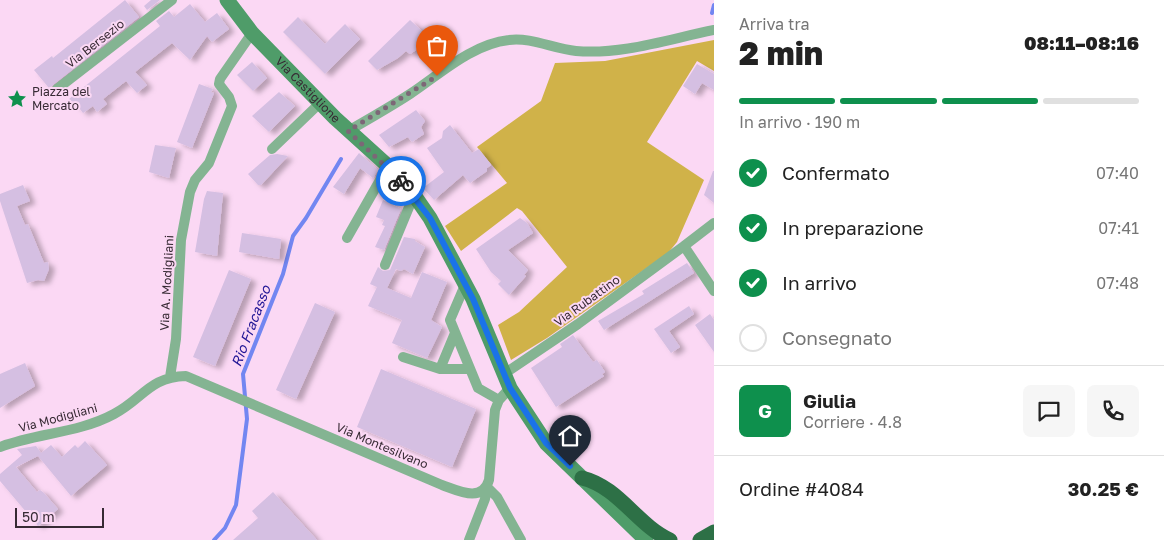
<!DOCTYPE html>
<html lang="it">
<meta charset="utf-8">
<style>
body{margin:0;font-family:"Golos Text",sans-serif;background:#f6f6f6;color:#222;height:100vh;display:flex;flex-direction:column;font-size:19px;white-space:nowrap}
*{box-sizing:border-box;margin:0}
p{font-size:16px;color:#767676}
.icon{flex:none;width:28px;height:28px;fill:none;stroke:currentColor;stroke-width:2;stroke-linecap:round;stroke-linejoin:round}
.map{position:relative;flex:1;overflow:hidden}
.side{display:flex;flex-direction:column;background:#fff;width:450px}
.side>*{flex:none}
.scale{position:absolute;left:15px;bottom:12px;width:89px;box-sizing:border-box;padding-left:5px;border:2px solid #372a34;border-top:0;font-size:14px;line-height:18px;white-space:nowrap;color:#372a34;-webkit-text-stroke:4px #fbd8f4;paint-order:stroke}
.pin{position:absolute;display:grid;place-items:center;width:42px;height:42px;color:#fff;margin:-51px -21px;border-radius:50% 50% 50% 0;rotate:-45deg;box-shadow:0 0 5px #0007}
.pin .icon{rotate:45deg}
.courier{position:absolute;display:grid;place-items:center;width:50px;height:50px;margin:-25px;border:4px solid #1a73e8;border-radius:50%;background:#fff;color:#222;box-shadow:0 1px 6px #0007}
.head em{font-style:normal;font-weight:800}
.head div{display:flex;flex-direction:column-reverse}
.head{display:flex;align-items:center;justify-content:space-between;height:85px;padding:0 25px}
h1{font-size:32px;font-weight:800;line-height:38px}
.bar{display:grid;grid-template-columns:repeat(4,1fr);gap:8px 5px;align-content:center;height:60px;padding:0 25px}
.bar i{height:6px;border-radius:4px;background:#e0e0e0}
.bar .selected{background:#0e904d}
.bar p{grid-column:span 4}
.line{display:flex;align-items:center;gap:12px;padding:0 25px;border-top:1px solid #e0e0e0}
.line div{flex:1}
.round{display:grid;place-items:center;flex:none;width:52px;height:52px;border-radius:8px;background:#f6f6f6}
ol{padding:0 25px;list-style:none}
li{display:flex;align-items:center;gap:15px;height:55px}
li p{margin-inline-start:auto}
li .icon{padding:5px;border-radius:50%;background:#0e904d;color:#fff;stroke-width:4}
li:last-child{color:#767676}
li i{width:28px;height:28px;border:2px solid #e0e0e0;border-radius:50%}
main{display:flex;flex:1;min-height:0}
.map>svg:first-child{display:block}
.green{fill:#d0b249}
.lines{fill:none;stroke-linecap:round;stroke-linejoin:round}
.stream{stroke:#7286f1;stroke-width:4}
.building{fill:#d5bfe2;filter:url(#shadow)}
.street{stroke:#84b492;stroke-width:10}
.secondary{stroke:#4f9c69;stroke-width:15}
.highway{stroke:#2d7046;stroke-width:15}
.done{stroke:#7c6777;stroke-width:5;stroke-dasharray:0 9}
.route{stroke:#1a73e8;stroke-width:6}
.labels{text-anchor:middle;stroke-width:4;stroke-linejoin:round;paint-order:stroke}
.street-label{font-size:12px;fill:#372a34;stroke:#fbd8f4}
.poi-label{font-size:12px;fill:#372a34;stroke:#fbd8f4;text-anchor:start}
.water-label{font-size:14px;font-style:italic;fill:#221796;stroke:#fbd8f4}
</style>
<main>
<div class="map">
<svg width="714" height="540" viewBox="0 0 714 540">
<defs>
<filter id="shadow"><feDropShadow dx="5.5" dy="3" stdDeviation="2.5" flood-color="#0004"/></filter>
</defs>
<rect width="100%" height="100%" fill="#fbd8f4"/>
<path class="green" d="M 714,40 L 714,71 L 697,61 L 647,142 L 704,180 L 677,242 L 668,253 L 547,338 L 511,360 L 498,325 L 519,312 L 567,267 L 522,211 L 517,208 L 461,251 L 445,226 L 507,183 L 477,147 L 541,101 L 555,63 L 605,61 Z"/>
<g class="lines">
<path class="stream" d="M 712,13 L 714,5
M 214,540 L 225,528 L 236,505 L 247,419 L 243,374 L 283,274 L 293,236 L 306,218 L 341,159"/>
</g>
<path class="building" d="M 125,0 L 139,17 L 49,88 L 34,70 L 52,56 L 53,58 Z
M 151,0 L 160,0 L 147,10 L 144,6 Z
M 190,4 L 205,22 L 217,13 L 229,29 L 212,42 L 207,36 L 190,60 L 172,43 L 135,72 L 147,85 L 137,93 L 126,81 L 103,99 L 107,104 L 97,112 L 93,106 L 83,113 L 77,105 L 75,106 L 69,99 L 160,26 L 156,21 L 169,11 L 174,17 Z
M 298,17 L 325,44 L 345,24 L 360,39 L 325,74 L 283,32 Z
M 410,20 L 424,33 L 434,28 L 438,36 L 410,54 L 406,51 L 398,58 L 377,70 L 368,61 Z
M 252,62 L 267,78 L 253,91 L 237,75 Z
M 697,64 L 714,74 L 714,90 L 702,83 L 695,94 L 683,86 Z
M 199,84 L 213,89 L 211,92 L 214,93 L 192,148 L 177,142 Z
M 279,92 L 295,106 L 269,132 L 252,116 Z
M 416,110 L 425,121 L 421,127 L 424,134 L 412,142 L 408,137 L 389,147 L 379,135 Z
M 450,125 L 472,153 L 479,149 L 491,165 L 487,168 L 487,171 L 470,183 L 463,175 L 434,200 L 423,188 L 444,172 L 427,148 L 442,138 L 443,131 Z
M 155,145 L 176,148 L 169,178 L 149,172 Z
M 359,153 L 378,170 L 373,178 L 360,168 L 344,194 L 333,187 Z
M 277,154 L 288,156 L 261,185 L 258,185 L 248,174 L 270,155 Z
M 713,171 L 714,171 L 714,203 L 704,195 Z
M 23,185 L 30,201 L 17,206 L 25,225 L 28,224 L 44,263 L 48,262 L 49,269 L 44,281 L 38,280 L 27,283 L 0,201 L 0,194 Z
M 207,191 L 223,193 L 217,256 L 195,252 L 204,199 Z
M 383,200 L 401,209 L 384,250 L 375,247 L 385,226 L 382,225 L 384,220 L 376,217 Z
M 520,218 L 527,223 L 533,233 L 508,250 L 528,270 L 524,275 L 526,276 L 509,295 L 498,284 L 501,281 L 491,272 L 476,249 Z
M 242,233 L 281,239 L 279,259 L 239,252 Z
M 404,237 L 415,239 L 415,241 L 425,247 L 413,274 L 404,269 L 401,271 L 396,269 L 387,288 L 411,298 L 422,272 L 447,282 L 431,320 L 442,327 L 427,358 L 392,343 L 402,320 L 368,306 L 377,287 L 370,284 L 378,267 L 383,271 L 390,270 Z
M 687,263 L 694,273 L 604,330 L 598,321 L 644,294 L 642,291 Z
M 229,270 L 251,279 L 215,366 L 193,357 Z
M 315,303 L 335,312 L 296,399 L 276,390 Z
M 689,306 L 694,314 L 669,331 L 680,347 L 671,353 L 654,329 Z
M 710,314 L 714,320 L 714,352 L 695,325 Z
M 573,335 L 593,362 L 597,360 L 605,372 L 602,374 L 604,376 L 556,407 L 531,368 L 562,347 L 560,344 Z
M 25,363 L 35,386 L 0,408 L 0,374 Z
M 381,369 L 476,409 L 452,467 L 357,427 Z
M 85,441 L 107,465 L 71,496 L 38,456 L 16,467 L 37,492 L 40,490 L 44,493 L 58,509 L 38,526 L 0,481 L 0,474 L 22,455 L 17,449 L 36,446 L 41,453 L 51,445 L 62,457 L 75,445 L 78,448 Z
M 273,492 L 317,540 L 233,540 L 258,518 L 252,511 Z"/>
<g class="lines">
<path class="street" d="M 57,89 L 172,0
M 348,131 C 369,119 390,107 410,94 C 440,74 472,44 509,40 C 531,37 554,49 576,51 C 622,55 669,39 714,30
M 272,149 L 320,103
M 347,238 L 388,166
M 684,246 L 714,223
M 385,265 L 414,195
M 465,285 L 450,320 L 478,388 L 499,400
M 403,357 L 440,369 L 470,369
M 440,369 L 455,333
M 504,374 L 578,324 L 684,246 L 714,291
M 170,377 L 176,339 L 181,240 L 190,192 L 195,180 L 209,163 L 232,106 L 229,97 L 219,84 L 220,79 L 252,33
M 0,447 C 37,433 79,433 114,414 C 143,399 149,377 186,376 L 442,485 C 459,491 482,503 489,480 L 495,410 L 499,400 L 510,388
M 469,540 L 485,499 L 487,487 L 497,497 L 521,540"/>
<path class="secondary" id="s1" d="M 227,0 L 252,33 L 335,118 L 388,166 L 414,195 L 430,218 L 473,299 L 510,388 L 546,443 L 646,540"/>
<path class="highway" d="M 582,478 C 619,487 637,525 670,540
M 700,540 L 714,532"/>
</g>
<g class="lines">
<path class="done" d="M 401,181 L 348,131 L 437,76"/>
<path class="route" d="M 401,181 L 430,218 L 473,299 L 510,388 L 546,443 L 570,466"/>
</g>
<defs>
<g id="sight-bare" transform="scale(1.5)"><path d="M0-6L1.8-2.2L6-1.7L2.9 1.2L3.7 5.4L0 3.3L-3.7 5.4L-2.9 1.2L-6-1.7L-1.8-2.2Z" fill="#0e904d" stroke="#fbd8f4" stroke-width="2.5" paint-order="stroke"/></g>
</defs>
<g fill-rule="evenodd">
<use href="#sight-bare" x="17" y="99"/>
</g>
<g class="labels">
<g class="street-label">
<text transform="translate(95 44) rotate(-38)" y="4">Via Bersezio</text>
<text dy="4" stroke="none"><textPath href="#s1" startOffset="121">Via Castiglione</textPath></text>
<text transform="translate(167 283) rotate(-87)" y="4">Via A. Modigliani</text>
<text transform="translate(587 301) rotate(-36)" y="4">Via Rubattino</text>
<text transform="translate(58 418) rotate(-15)" y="4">Via Modigliani</text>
<text transform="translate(382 446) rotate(23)" y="4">Via Montesilvano</text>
</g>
<g class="poi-label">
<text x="32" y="96">Piazza del<tspan x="32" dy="14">Mercato</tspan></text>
</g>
<g class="water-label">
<text transform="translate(251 326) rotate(-69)" y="5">Rio Fracasso</text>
</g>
</g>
</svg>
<div class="scale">50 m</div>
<div class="pin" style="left:437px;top:76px;background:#ea580c"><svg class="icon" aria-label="bag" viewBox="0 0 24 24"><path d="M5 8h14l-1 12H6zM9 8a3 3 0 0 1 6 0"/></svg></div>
<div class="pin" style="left:570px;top:466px;background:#1f2937"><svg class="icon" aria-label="home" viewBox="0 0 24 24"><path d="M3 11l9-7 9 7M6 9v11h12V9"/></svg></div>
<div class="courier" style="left:401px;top:181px"><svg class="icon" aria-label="bike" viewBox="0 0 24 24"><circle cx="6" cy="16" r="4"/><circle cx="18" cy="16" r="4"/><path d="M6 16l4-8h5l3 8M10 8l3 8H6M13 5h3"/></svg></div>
</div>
<section class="side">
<div class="head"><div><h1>2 min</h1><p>Arriva tra</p></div><em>08:11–08:16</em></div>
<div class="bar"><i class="selected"></i><i class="selected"></i><i class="selected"></i><i></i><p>In arrivo · 190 m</p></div>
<ol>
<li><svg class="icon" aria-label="check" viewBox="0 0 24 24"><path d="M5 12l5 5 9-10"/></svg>Confermato<p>07:40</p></li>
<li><svg class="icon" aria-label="check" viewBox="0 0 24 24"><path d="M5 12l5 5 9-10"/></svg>In preparazione<p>07:41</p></li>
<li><svg class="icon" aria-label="check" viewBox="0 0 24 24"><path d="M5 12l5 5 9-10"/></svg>In arrivo<p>07:48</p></li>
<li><i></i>Consegnato</li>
</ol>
<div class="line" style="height:90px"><b class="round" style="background:#0e904d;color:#fff">G</b><div><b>Giulia</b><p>Corriere · 4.8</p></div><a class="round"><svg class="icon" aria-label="chat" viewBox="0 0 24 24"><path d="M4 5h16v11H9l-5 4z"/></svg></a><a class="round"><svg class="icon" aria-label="phone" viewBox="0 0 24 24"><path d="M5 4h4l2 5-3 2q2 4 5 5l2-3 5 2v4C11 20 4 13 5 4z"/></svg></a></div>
<div class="line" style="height:65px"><div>Ordine #4084</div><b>30.25 €</b></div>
</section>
</main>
